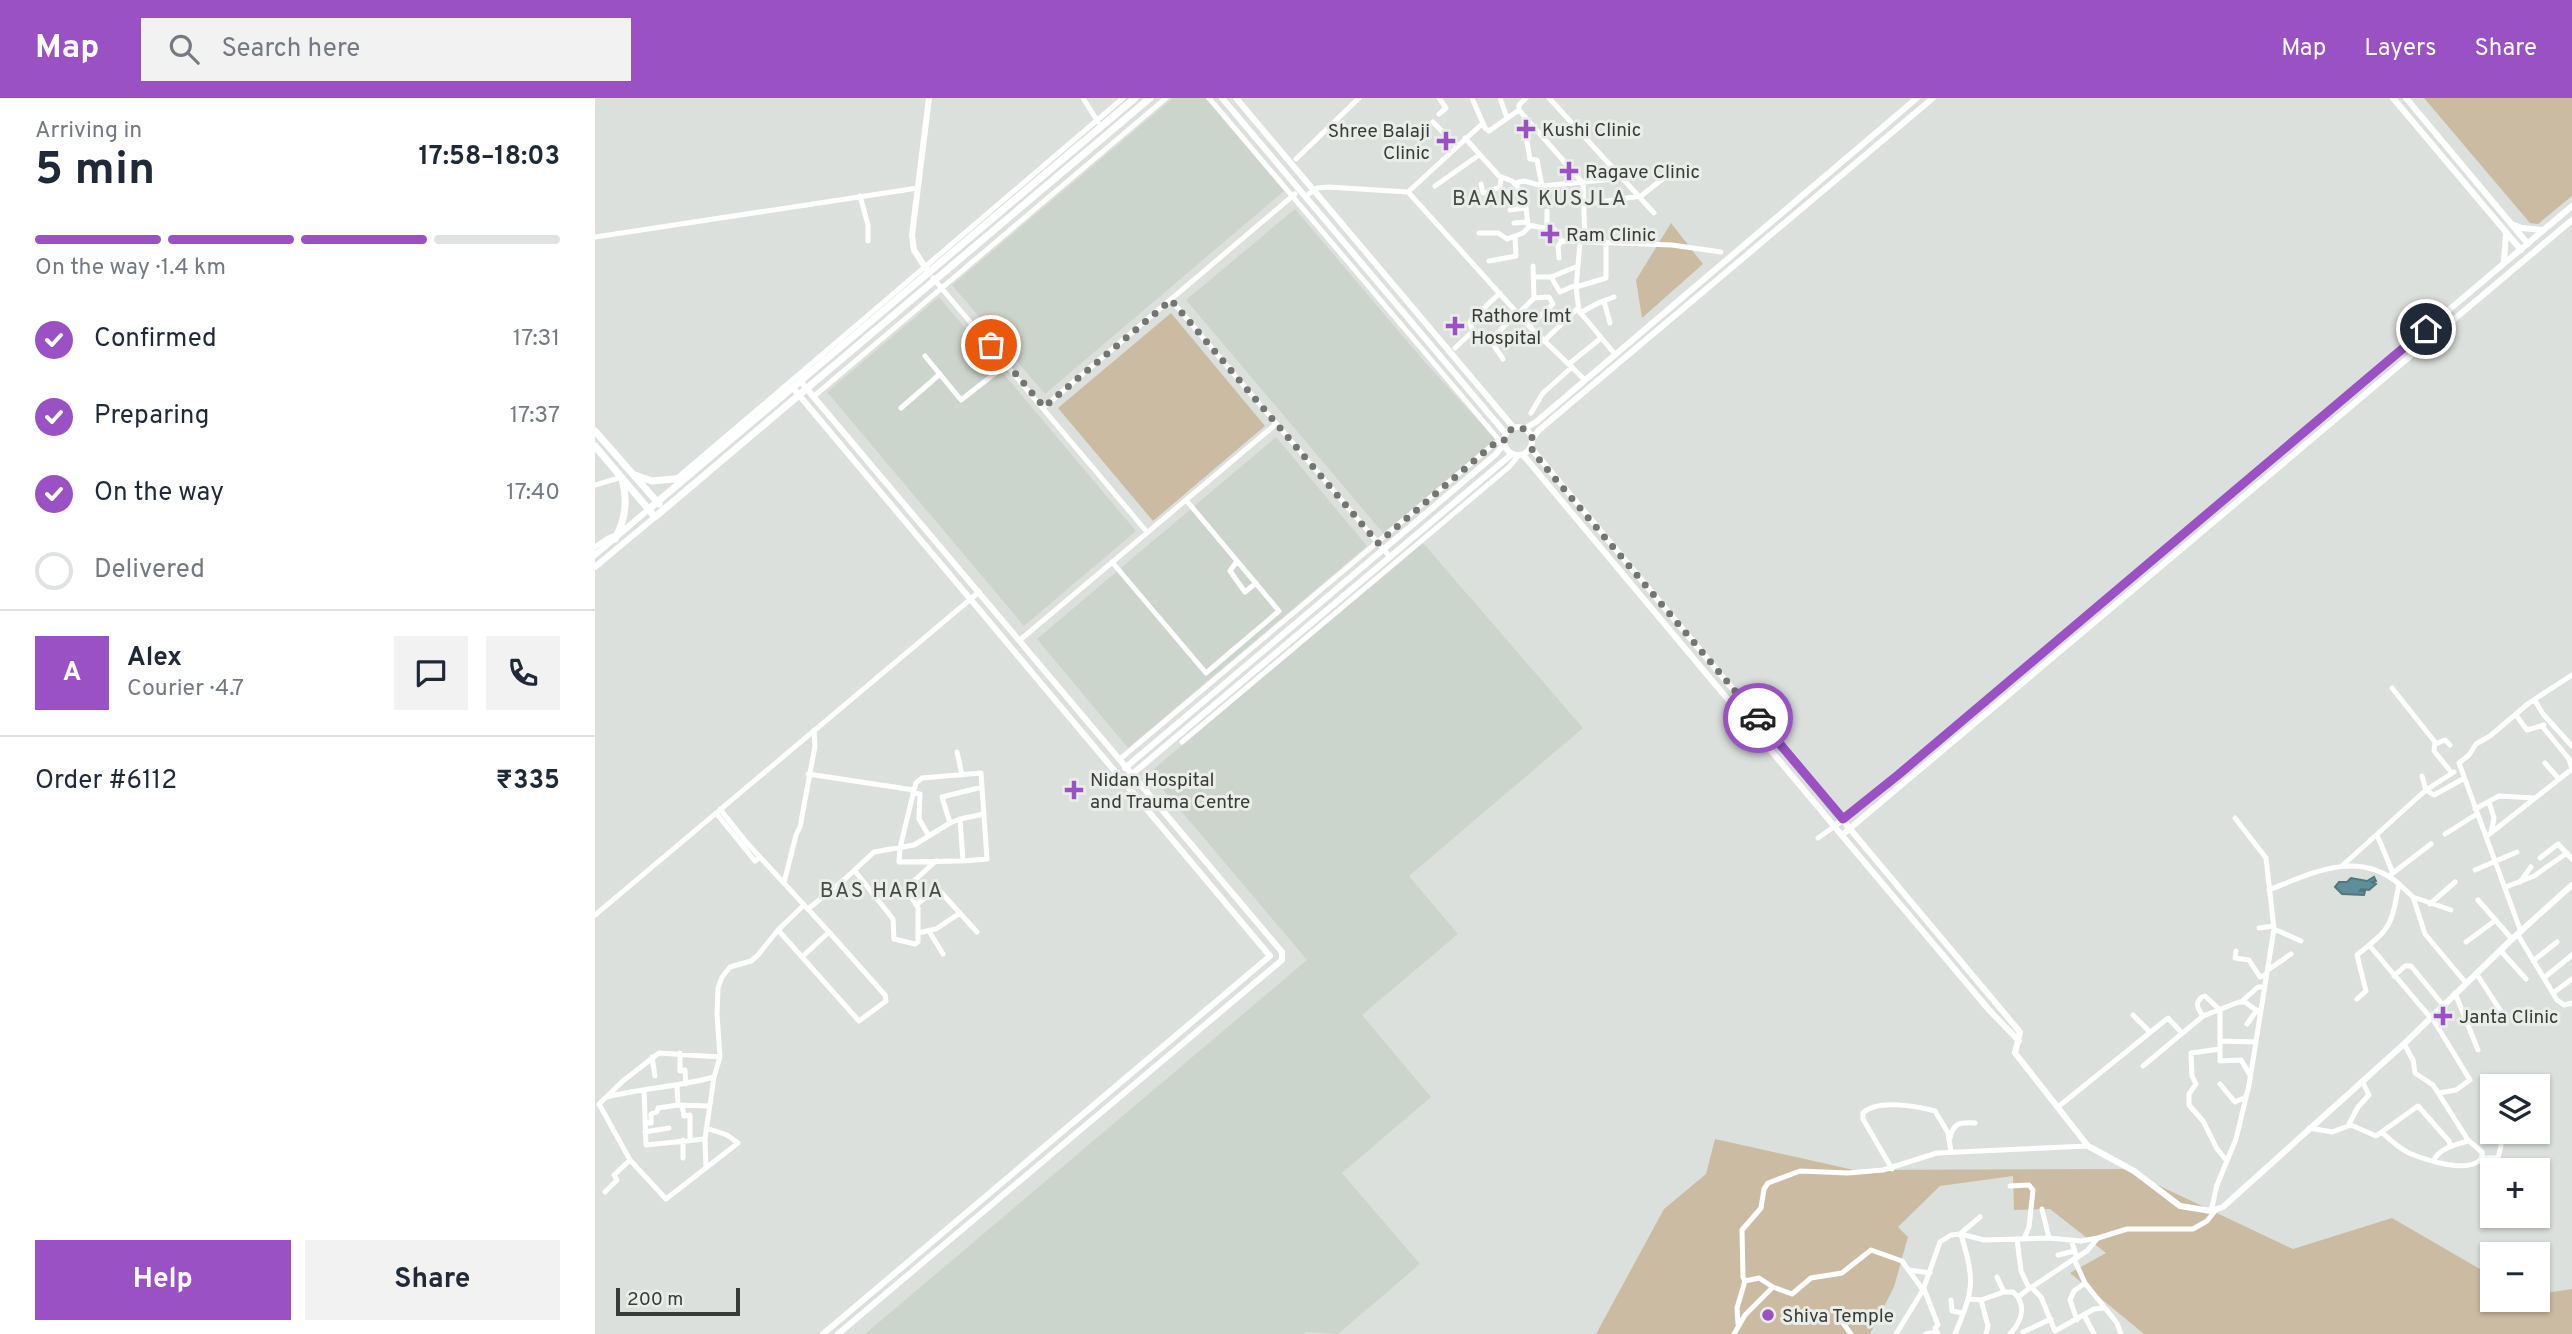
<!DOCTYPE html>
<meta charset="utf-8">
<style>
body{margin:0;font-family:Overpass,sans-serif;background:#f2f2f3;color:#1f2937;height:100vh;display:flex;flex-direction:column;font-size:26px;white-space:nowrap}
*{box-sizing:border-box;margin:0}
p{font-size:23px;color:#747a83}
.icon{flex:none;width:38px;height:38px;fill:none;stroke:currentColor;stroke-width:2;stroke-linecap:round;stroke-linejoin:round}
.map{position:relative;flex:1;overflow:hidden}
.side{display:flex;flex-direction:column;background:#fff;width:595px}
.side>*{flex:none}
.tools{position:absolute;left:1885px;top:976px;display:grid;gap:14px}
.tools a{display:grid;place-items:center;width:70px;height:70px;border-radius:0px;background:#fff;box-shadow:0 2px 5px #0004;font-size:35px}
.scale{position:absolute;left:21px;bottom:18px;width:124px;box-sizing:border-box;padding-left:7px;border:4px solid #393b39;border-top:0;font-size:19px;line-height:24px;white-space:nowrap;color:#393b39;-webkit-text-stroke:5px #eaeee9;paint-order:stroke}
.pin{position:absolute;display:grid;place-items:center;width:60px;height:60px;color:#fff;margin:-30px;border:4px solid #fff;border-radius:50%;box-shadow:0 2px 7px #0007}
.courier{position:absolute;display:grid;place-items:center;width:70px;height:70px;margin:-35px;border:5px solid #9951c4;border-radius:50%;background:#fff;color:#222;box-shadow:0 2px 9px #0007}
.head em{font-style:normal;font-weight:700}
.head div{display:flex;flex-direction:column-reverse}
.head{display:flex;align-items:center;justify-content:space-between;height:119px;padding:0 35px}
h1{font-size:46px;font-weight:700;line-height:52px}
.bar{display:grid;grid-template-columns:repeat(4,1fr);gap:10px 7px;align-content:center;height:84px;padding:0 35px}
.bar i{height:9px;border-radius:5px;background:#e0e1e3}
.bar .active{background:#9951c4}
.bar p{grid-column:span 4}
.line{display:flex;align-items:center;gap:18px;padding:0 35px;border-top:2px solid #e0e1e3}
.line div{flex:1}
.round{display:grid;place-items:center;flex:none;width:74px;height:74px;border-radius:0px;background:#f2f2f3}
ol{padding:0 35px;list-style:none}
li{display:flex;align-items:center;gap:21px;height:77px}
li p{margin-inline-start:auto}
li .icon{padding:7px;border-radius:50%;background:#9951c4;color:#fff;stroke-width:4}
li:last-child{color:#747a83}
li i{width:38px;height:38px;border:4px solid #e0e1e3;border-radius:50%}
.cta{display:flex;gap:14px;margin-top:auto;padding:14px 35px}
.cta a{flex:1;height:80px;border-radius:0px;background:#9951c4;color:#fff;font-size:28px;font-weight:700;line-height:80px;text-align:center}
.cta a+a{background:#f2f2f3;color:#1f2937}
header{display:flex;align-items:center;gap:42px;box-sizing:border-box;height:98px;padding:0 35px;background:#9951c4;color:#fff}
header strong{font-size:33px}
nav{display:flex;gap:38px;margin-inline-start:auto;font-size:24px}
.search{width:490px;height:63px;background:#f2f2f3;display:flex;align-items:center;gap:18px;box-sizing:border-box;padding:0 24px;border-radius:0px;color:#747a83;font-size:26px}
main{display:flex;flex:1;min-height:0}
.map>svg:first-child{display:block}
.built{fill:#ccd5cb}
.green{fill:#ccbba3}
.water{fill:#5c8f99;stroke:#52767c;stroke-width:2}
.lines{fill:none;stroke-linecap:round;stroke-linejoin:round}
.minor{stroke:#fff;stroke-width:5}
.tertiary{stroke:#fff;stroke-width:6}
.secondary{stroke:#fff;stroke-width:7}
.done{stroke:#727572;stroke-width:7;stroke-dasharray:0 12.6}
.route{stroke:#9951c4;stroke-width:9}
.poi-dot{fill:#9951c4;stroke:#eaeee9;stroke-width:2.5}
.labels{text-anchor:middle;stroke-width:6;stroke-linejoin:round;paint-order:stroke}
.poi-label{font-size:19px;fill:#393b39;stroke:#eaeee9;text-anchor:start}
.neighbourhood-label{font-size:21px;letter-spacing:2px;fill:#464945;stroke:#eaeee9}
</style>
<header>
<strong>Map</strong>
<div class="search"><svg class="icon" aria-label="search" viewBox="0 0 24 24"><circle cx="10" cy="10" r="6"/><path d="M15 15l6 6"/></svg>Search here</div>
<nav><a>Map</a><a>Layers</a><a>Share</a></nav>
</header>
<main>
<section class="side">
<div class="head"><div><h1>5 min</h1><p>Arriving in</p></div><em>17:58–18:03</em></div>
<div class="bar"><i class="active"></i><i class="active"></i><i class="active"></i><i></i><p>On the way · 1.4 km</p></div>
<ol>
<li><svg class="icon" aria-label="check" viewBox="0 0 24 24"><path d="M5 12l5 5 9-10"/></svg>Confirmed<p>17:31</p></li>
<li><svg class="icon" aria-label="check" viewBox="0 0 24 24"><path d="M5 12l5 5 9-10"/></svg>Preparing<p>17:37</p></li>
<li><svg class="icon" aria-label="check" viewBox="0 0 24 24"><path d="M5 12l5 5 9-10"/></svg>On the way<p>17:40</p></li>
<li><i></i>Delivered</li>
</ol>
<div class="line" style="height:126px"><b class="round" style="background:#9951c4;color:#fff">A</b><div><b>Alex</b><p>Courier · 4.7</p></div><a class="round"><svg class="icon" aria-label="chat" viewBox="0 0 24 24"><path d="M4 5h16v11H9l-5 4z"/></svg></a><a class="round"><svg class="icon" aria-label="phone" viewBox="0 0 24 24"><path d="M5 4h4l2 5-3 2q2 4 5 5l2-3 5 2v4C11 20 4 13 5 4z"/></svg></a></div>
<div class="line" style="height:91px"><div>Order #6112</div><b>₹335</b></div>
<div class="cta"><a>Help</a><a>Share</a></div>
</section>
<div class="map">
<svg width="1977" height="1236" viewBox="0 0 1977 1236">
<rect width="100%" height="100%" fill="#dce0dc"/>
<path class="built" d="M 578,0 L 610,0 L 689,93 L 450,296 L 357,187 Z
M 700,111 L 829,263 L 901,342 L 788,435 L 591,202 Z
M 344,199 L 541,433 L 429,528 L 232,294 Z
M 681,339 L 772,448 L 533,650 L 442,541 Z
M 828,445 L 988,630 L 814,778 L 863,836 L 767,917 L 836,999 L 747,1075 L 825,1166 L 743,1236 L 711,1234 L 709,1236 L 270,1236 L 712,862 L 554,675 Z"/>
<path class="green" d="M 1829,0 L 1977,0 L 1977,98 L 1943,126 L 1935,125 Z
M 1076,125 L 1108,166 L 1047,220 L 1041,182 Z
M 576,215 L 670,328 L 558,423 L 463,310 Z
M 1120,1041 L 1259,1072 L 1529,1071 L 1698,1151 L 1797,1120 L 1897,1178 L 1897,1202 L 1942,1202 L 1943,1196 L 1977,1191 L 1977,1236 L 1549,1236 L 1475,1175 L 1511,1155 L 1455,1111 L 1419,1112 L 1418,1078 L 1345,1088 L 1303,1129 L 1313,1139 L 1299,1189 L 1275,1236 L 1001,1236 L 1069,1111 L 1111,1076 Z"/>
<path class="water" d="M 1779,779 L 1781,783 L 1777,784 L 1781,786 L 1774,792 L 1766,791 L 1765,793 L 1770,793 L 1769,797 L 1747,796 L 1740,789 L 1744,784 L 1752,784 L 1756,780 L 1772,783 Z"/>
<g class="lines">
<path class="minor" d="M 488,0 L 503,24
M 614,0 L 904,342
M 877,0 L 890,30 L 894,33 L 924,12 L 988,85 L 990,144
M 905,0 L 912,20
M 954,0 L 1059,115
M 924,11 L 924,7 L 931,0
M 844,16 L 851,10 L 844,0
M 838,24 L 861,48
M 870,40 L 904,78 L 917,83 L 922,88 L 930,101 L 933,127 L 960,132 L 967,143 L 1077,147 L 1126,154
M 932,44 L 935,61 L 942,62 L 947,88
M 701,61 L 764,0
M 920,85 L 929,83 L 947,88 L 1019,81
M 886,86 L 888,95 L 890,95 L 905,89 L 906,79
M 840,88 L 884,57
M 813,94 L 934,228 L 990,282
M 265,98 L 273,127 L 273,143
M 711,98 L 722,90 L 733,89 L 813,94 L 888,25
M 990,106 L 1046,98 L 1075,75
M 915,112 L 930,110
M 952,113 L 952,130
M 919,125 L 931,124
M 884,135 L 903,135 L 912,141 L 928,135 L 935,128
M 0,139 L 323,90
M 985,145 L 981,189 L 984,213 L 1019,255
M 964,160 L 963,148 L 967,143
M 894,163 L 921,158 L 920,139
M 938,168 L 939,200
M 939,179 L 956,179 L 983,168
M 956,179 L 965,194 L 981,187
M 338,180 L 552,434
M 981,189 L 1011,180 L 1011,144
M 576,202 L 795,459
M 1009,203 L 1015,225
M 985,215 L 1003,205 L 1019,199
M 923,216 L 939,200 L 954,199 L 958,206 L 934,228
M 949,243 L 983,210
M 860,250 L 878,233 L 875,225 L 876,222 L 905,195
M 330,258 L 366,302 L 412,266
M 908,261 L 895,242 L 923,215
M 974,266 L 1006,240
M 218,299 L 571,0
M 449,309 L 700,96
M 306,310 L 345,276
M 936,315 L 948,295 L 977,269
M 81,381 L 528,0
M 0,387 L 27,379
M 0,449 L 13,440 L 23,436
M 642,463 L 635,473 L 650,494 L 661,485
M 517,464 L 611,575 L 684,513 L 591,402
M 425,542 L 681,326
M 1797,590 L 1840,644 L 1839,653 L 1857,675
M 1940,603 L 1948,616 L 1977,648
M 1921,617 L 1932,632 L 1949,627
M 1947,628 L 1974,661 L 1977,671
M 587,644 L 914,369 L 923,358
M 1840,646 L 1850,642 L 1855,647
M 362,654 L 367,677
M 525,661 L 900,345 L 909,343
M 1950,665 L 1964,681
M 1859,674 L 1831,692 L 1839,697 L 1868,681
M 213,676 L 319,692 L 321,685 L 327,680 L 386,675 L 392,761 L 368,763 L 304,764 L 305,750 L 319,692
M 318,695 L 325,696 L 324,721 L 334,738
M 1894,704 L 1899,720 L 1896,735
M 125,711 L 152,745 L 234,834
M 1880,711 L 1904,698 L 1939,700
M 121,715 L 160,763 L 165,759
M 365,721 L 389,716
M 355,725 L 365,721 L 368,763
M 1850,736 L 1882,716
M 1782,737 L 1798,775
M 1892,738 L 1977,671
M 1223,740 L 1240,728
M 1945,760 L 1963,746 L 1977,761
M 1748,767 L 1831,692 L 1827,678
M 1880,772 L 1922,754
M 260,773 L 298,821 L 299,841 L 320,846 L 323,844 L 323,810 L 311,790 L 341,763
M 1794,778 L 1836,746
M 1925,784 L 1936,769
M 189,785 L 201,737 L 205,729 L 220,648 L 219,632
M 1804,786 L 1818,799 L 1856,812
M 1911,789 L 1939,778 L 1972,755
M 344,792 L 382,834
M 1674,792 C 1717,775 1763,751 1804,786 C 1796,829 1796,830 1762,857 L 1771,893 L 1762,901
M 1818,799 L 1830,836 L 1871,885
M 1883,802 L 1917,841
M 1835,806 L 1860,784
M 321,807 L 340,792
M 213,811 L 250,781 L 279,754 L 319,747 L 355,725 L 347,699 L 387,689
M 0,817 L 384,494
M 1664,830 L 1679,828
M 1679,831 L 1706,843
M 183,832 L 264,923 L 291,903 L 290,897 L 234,834 L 207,859
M 334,833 L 348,856
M 1926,834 L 1864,665 L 1874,657 L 1881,646 L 1895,638 L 1934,605 L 1977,577
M 323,835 L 341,831 L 365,815
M 1923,837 L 1962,902 L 1969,907 L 1977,905
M 1871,844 L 1901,822
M 1774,847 L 1835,919
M 1905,852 L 1931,881
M 1641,853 L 1640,860 L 1654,862 L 1665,879 L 1672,876
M 1938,863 L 1962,844
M 1673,872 L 1696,856
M 1881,875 L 1911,921
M 1799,878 L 1810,868 L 1816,868 L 1848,907
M 1949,880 L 1977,857
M 1860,895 L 1883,952
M 1958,895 L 1977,881
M 1646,904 L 1663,889 L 1670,889
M 1625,912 L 1625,963 L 1646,962 L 1655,977
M 1538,917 L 1555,934
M 1608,918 C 1603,911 1599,905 1607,899 L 1610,898 L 1625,912
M 1836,918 L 1875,982 L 1861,992 L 1844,995
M 1652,926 L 1662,912
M 1625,943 L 1661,944
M 1625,951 L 1596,955 L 1597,978 L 1601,986 L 1594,996 L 1594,1007 L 1608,1023 L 1622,1051 L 1632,1063
M 85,955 L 85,973 L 90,972 L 91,986
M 57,959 L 60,978
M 1548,968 L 1608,918 L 1644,904 L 1650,904 L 1665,915
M 1625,986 L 1640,1004 L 1651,999
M 82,988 L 83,1007
M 49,992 L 51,1047 L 110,1041 L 119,979 L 125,959 L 122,916 L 123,890 L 127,879 L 135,869 L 156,863 L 163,857 L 183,832 L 209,807
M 12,999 C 47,990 83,989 119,979
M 87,1007 L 89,1018 L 95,1017 L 95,1042
M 1463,1009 L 1573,920 L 1587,935
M 50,1025 L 56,1025 L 56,1016 L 62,1014 L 63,1010 L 83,1007 L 113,1008
M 1753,1028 L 1763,1009 L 1774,997 L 1767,983
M 111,1030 L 132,1037 L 143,1045 L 71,1101 L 35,1062 L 4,1006 L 29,982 L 64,955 L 125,959
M 1714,1030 L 1737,1034 L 1756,1027 L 1781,1038 L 1823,1008 L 1854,1043 L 1855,1047
M 50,1034 L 74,1030
M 1788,1035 C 1795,1042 1806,1051 1814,1055 C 1831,1062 1874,1077 1887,1060 L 1887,1054 L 1873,1042 L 1838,987 L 1820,975 L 1818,962 L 1809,946
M 1355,1040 C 1358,1025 1365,1024 1380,1025
M 110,1041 L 111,1070
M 88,1060 L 88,1042
M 1887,1060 L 1903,1060 L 1906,1048 L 1905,1036
M 1839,1062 C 1845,1050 1860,1047 1873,1043
M 1297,1071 L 1268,1021 L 1268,1015 C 1282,1001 1322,1008 1340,1013 L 1353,1035 L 1356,1054
M 1415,1088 L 1434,1087 L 1438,1092 L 1434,1129 L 1429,1141
M 10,1094 L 22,1082 L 19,1077 L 35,1062
M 1447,1111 L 1454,1140
M 1616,1113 L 1622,1087 L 1641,1041 L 1654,987 L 1679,831 L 1671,760 L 1640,720
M 1365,1136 L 1385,1119
M 1503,1140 L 1492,1153 L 1479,1161 L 1490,1185 L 1522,1225 L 1526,1236
M 1422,1141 L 1426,1173 L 1434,1190
M 1476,1142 L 1482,1160
M 1463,1157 L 1480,1153
M 1314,1172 L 1335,1175
M 1402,1179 L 1409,1194
M 1178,1189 L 1164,1180 L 1150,1183 L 1148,1179 L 1147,1132 L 1166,1110 L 1169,1091 L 1173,1085 L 1205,1073 L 1253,1075 L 1288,1072 L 1342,1055 L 1493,1048
M 1437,1189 L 1479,1161
M 1329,1191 L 1343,1227 L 1340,1230 L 1343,1236
M 1374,1201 L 1386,1202 L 1393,1228 L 1391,1236
M 1356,1202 L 1357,1213 L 1368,1215
M 1386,1202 L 1409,1194 L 1418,1194 L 1423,1199
M 1489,1217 L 1499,1236
M 1245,1221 L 1256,1236
M 1482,1222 L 1475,1202 L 1479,1193 L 1490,1185
M 1143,1226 L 1142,1210 L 1150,1183
M 1428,1234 L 1456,1221
M 1139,1236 L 1150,1217 L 1178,1189 L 1197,1196 L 1216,1180 L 1247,1175 L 1276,1152 L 1307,1163 L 1328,1192
M 1301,1236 L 1328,1192 L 1345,1144 L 1356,1137 L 1366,1136 L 1389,1142 L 1454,1140 L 1486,1143 L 1503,1140 L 1532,1131 L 1598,1131 L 1612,1123 L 1620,1113
M 1331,1236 L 1341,1234
M 1360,1236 C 1379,1190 1380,1185 1366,1136
M 1415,1236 C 1425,1225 1431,1213 1423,1199 L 1436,1189 L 1446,1199 L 1460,1233 L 1499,1211 L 1508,1210"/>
<path class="tertiary" d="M 334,0 L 317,137 L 319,152 L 334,175
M 627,0 L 911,336
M 641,0 L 919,330
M 1798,0 L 1926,152
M 1811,0 L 1933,146
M 1919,127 L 1927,130 L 1948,132
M 1909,163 L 1911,136
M 206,284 L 687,854 L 687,862 L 243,1236
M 198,290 L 675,858 L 228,1236
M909 343a14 14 0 1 1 28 0a14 14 0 1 1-28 0Z
M 929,331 L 941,324 L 1322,0
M 937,341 L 944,332 L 1338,0
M 936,350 L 1425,934 L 1420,955 L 1493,1048 L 1539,1073 L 1585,1108 L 1616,1113 L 1628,1109 L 1809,946 L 1917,841 L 1977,787
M 928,357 L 1265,759 L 1395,913 L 1424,943
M 0,457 L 54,411
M 0,469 L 60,419
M 530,670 L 901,356 L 909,346
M 529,683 L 917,356
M 1240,728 L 1303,677 L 1977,108
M 1247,737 L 1977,122"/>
<path class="secondary" d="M 0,333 L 64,406
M 0,348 L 60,419 L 555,0
M 40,377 L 57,383 L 90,380
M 54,411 L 540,0
M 20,441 C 31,421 33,402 27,381"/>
</g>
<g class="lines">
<path class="done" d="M 396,247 L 449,309 L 576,202 L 783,445 L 900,345 L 909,343 C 911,332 919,328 929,331 L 937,339 L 936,350 L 946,364 L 1163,620"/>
<path class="route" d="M 1163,620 L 1248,721 L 1303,677 L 1831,231"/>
</g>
<g class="poi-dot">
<path d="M927.5 20.5h7v7h7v7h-7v7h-7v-7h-7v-7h7z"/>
<path d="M847.5 32.5h7v7h7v7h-7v7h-7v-7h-7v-7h7z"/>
<path d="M970.5 62.5h7v7h7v7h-7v7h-7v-7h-7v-7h7z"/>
<path d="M951.5 125.5h7v7h7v7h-7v7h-7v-7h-7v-7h7z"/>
<path d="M856.5 217.5h7v7h7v7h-7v7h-7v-7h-7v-7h7z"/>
<path d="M475.5 681.5h7v7h7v7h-7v7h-7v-7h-7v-7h7z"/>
<path d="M1844.5 907.5h7v7h7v7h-7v7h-7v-7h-7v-7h7z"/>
<circle cx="1173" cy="1217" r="7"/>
</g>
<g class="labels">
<g class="poi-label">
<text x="947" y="38">Kushi Clinic</text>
<text x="835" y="39" text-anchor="end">Shree Balaji<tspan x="835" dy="22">Clinic</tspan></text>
<text x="990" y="80">Ragave Clinic</text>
<text x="971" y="143">Ram Clinic</text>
<text x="876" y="224">Rathore Imt<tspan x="876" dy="22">Hospital</tspan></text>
<text x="495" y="688">Nidan Hospital<tspan x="495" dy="22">and Trauma Centre</tspan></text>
<text x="1864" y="925">Janta Clinic</text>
<text x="1187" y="1224">Shiva Temple</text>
</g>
<g class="neighbourhood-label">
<text x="945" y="107">BAANS KUSJLA</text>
<text x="287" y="799">BAS HARIA</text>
</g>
</g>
</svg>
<div class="tools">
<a><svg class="icon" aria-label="layers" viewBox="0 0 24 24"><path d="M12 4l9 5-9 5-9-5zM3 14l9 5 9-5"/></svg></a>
<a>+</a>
<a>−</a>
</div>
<div class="scale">200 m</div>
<div class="pin" style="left:396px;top:247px;background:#ea580c"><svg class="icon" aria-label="bag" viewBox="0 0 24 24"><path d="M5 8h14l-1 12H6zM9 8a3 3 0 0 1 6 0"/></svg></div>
<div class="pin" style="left:1831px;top:231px;background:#1f2937"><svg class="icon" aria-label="home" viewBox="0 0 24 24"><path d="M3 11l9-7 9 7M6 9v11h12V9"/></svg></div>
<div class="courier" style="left:1163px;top:620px"><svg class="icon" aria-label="car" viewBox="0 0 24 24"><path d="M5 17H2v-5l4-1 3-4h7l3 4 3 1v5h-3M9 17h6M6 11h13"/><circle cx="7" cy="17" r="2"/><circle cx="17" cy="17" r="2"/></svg></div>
</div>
</main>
